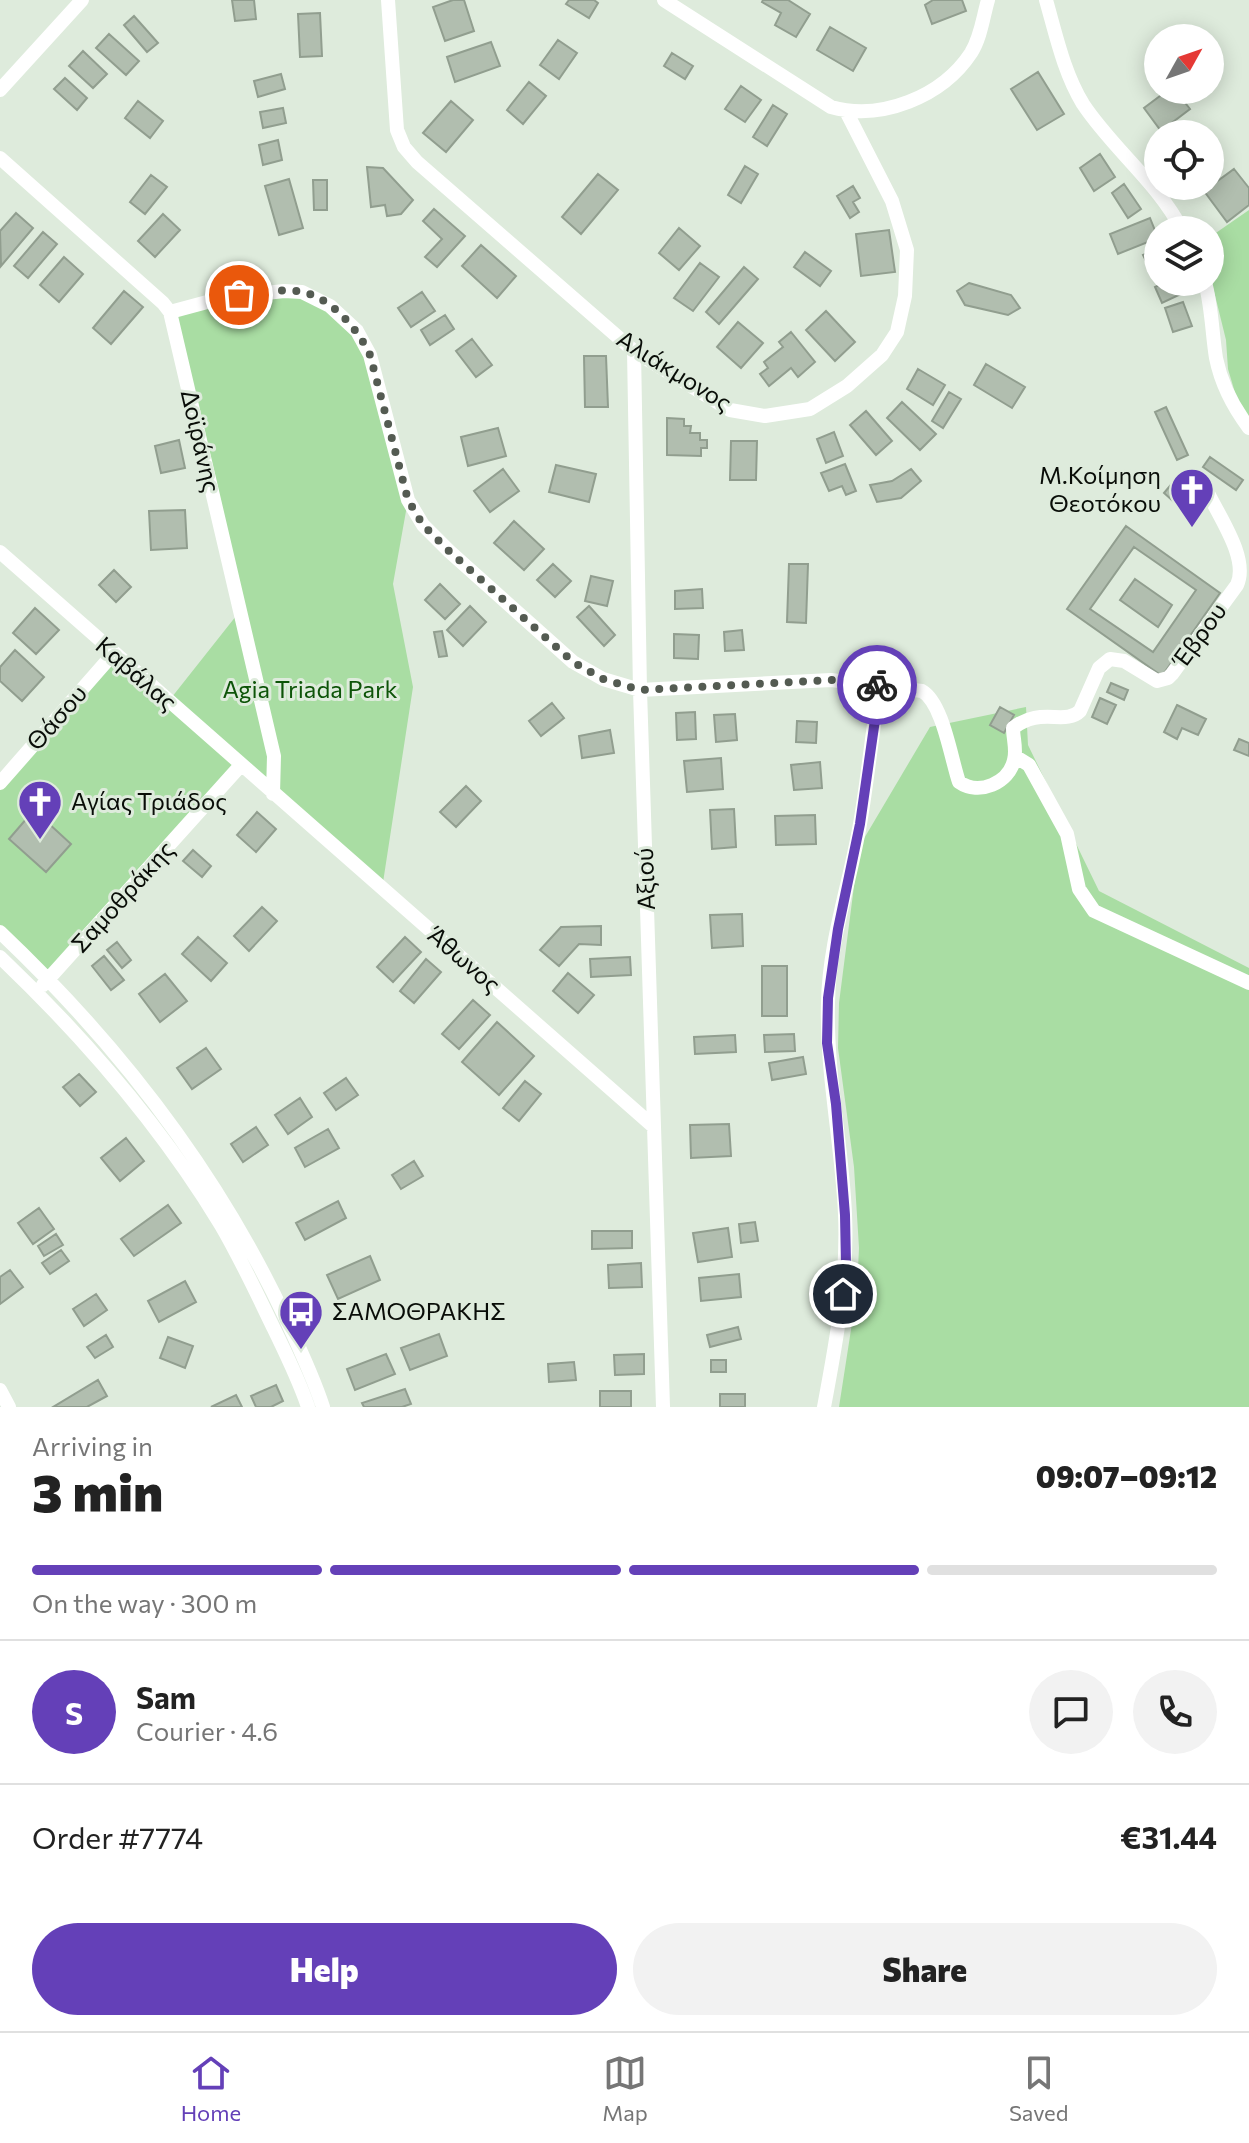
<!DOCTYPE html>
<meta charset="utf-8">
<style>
body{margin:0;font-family:Commissioner,sans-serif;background:#f2f2f2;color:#222;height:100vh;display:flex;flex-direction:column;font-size:30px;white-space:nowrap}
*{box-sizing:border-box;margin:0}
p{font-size:26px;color:#767676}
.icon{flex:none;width:44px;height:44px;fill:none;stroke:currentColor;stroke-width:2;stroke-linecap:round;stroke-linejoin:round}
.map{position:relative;height:1407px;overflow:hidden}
.panel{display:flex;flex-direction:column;background:#fff;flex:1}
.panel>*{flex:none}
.needle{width:52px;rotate:50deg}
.fabs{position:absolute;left:1144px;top:24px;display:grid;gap:16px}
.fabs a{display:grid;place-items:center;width:80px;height:80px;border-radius:50%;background:#fff;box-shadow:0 4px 20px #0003;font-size:40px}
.pin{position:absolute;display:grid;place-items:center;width:68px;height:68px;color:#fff;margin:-34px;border:4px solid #fff;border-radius:50%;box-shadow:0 2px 8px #0007}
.courier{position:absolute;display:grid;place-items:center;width:80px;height:80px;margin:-40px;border:6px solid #6440b8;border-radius:50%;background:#fff;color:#222;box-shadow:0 2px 10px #0007}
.head em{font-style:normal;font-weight:800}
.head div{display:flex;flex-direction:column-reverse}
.head{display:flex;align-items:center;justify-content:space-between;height:136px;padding:0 32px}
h1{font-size:52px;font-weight:800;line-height:60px}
.bar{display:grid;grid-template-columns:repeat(4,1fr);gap:12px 8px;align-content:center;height:96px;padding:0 32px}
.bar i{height:10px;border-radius:6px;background:#e0e0e0}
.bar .on{background:#6440b8}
.bar p{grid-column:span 4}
.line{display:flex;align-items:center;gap:20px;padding:0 32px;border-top:2px solid #e0e0e0}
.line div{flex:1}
.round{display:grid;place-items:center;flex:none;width:84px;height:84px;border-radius:42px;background:#f2f2f2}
.button{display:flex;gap:16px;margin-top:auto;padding:16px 32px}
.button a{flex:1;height:92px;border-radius:48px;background:#6440b8;color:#fff;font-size:32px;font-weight:800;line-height:92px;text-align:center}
.button a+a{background:#f2f2f2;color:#222}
.menu{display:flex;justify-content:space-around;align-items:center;height:112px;border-top:2px solid #e0e0e0;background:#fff;font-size:22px;color:#767676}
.menu a{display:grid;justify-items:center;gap:4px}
.menu .on{color:#6440b8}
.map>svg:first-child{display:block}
.green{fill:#a9dda3}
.building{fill:#b1beaf;stroke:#919e8f;stroke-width:2;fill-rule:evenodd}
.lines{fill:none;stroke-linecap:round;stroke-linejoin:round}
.minor{stroke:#fff;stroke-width:14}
.done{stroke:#545b52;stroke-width:8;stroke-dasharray:0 14.4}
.route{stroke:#6440b8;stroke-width:10}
.labels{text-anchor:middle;stroke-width:6;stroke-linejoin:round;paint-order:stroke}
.street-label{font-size:24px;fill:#090d08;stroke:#deebdc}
.poi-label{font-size:24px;fill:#090d08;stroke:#deebdc;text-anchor:start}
.park-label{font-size:24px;fill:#0d5408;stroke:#deebdc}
</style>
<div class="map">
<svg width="1249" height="1407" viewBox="0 0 1249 1407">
<rect width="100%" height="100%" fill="#deebdc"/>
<path class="green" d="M 1249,210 L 1249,424 L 1236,396 L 1228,369 L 1226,340 L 1210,275 L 1210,237 Z
M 295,291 L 357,331 L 408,500 L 393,584 L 413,687 L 382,889 L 240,765 L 49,979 L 0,932 L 0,782 L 113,654 L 168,702 L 240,611 L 170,312 Z
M 1026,707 L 1028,745 L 1099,891 L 1249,968 L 1249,1407 L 839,1407 L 857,1291 L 859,1248 L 854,1167 L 838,1048 L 839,1003 L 859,847 L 930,727 Z"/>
<path class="building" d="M 232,0 L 254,0 L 256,19 L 235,21 Z
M 453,0 L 464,0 L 474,31 L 445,41 L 433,7 Z
M 569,0 L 594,0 L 598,3 L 589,18 L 566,4 Z
M 763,0 L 788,0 L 810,14 L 796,37 L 775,25 L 781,13 L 762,2 Z
M 933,0 L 962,0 L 966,11 L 932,24 L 925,5 Z
M 320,13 L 322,56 L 300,57 L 298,14 Z
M 134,16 L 158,43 L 147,52 L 124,25 Z
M 830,27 L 866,48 L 853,71 L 817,50 Z
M 109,34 L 139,61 L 126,75 L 96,48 Z
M 558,40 L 577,53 L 559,79 L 540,65 Z
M 491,42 L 500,66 L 455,82 L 447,57 Z
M 83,51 L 107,74 L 93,88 L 69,66 Z
M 672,53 L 693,66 L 685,79 L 664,66 Z
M 1038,72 L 1064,114 L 1037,130 L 1011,89 Z
M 281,74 L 285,89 L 258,97 L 254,81 Z
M 65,78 L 87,98 L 77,110 L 54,89 Z
M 529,82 L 546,96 L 523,124 L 507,110 Z
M 741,86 L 761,100 L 745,122 L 725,109 Z
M 1168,90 L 1175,90 L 1190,109 L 1161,131 L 1144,108 Z
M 138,101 L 163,121 L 150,138 L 125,118 Z
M 451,101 L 473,120 L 446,152 L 423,133 Z
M 773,105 L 787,114 L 767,146 L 753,137 Z
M 283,108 L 286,123 L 263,128 L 260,112 Z
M 278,140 L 282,160 L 263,165 L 259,145 Z
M 1100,154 L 1115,177 L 1094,191 L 1080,168 Z
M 745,166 L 758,174 L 741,203 L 728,195 Z
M 367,167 L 383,168 L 413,200 L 401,214 L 387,216 L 385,205 L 371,207 Z
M 1234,169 L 1249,188 L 1249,205 L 1227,222 L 1204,191 Z
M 598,174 L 618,190 L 581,234 L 562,217 Z
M 151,175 L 167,187 L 145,214 L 130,202 Z
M 289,179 L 303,228 L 279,235 L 265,186 Z
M 313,180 L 327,180 L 327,210 L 314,210 Z
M 1124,184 L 1141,209 L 1128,218 L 1112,193 Z
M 853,186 L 860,198 L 853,202 L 859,212 L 850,218 L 837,196 Z
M 434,209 L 465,236 L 437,267 L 425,257 L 442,239 L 423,221 Z
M 16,213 L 33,228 L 1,266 L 0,231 Z
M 163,214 L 180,230 L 155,257 L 138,241 Z
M 1150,218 L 1158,238 L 1118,254 L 1110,234 Z
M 679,228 L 700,246 L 679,270 L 659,253 Z
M 889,230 L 895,272 L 861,276 L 856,234 Z
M 43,232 L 57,244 L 28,278 L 14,266 Z
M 481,245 L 516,276 L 497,298 L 462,266 Z
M 1158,248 L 1158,266 L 1150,269 L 1143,255 Z
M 805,252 L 831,271 L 820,286 L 794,267 Z
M 64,257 L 83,274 L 59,302 L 40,285 Z
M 700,263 L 719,277 L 693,311 L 674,298 Z
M 744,267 L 758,279 L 719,324 L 706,312 Z
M 1166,282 L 1178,282 L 1183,293 L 1162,303 L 1155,287 Z
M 969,283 L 1011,295 L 1020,308 L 1008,315 L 965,305 L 957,291 Z
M 124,291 L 143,307 L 111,344 L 93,328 Z
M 422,292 L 435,311 L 411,327 L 398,308 Z
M 1183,302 L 1192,326 L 1173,332 L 1165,308 Z
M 826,311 L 855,342 L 835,361 L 806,330 Z
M 445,315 L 454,329 L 430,345 L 421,330 Z
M 738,322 L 763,343 L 741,368 L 717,347 Z
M 791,332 L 815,362 L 798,377 L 791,368 L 769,386 L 760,374 L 768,368 L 764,362 L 783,347 L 779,342 Z
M 472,339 L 492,365 L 476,377 L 456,351 Z
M 584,356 L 606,356 L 608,407 L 585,407 Z
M 986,364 L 1025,387 L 1012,408 L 974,385 Z
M 918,369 L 945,385 L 933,405 L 907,389 Z
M 949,392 L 961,399 L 943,428 L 932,421 Z
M 902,402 L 936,434 L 920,450 L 887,418 Z
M 1166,407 L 1188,455 L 1177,460 L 1155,412 Z
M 866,411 L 892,441 L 876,455 L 850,425 Z
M 667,418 L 684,419 L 684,426 L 691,426 L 690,433 L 700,433 L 700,440 L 707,440 L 707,448 L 701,448 L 701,456 L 667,455 Z
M 498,428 L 506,456 L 468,466 L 461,437 Z
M 834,432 L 843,456 L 826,463 L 817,439 Z
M 179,440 L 185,468 L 161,473 L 155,446 Z
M 731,441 L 757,441 L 756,480 L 730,480 Z
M 1210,457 L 1243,480 L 1236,490 L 1203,467 Z
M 845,464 L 856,491 L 846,495 L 842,486 L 829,491 L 821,473 Z
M 556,465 L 596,474 L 589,502 L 549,492 Z
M 503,469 L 519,491 L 490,512 L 474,491 Z
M 911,469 L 921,481 L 901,498 L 877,502 L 870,485 L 892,481 Z
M 1180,474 L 1189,482 L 1173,501 L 1164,493 Z
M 185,510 L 187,548 L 151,550 L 149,511 Z
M 514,521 L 544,549 L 524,570 L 494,543 Z
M 1126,526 L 1220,593 L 1162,676 L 1067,609 ZM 1134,547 L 1196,590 L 1153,652 L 1090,609 Z
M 553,564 L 571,581 L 555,597 L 537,580 Z
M 789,564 L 808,564 L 806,623 L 787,622 Z
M 114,570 L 131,587 L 116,602 L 99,585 Z
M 591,576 L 613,581 L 607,606 L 585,601 Z
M 1135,579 L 1172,605 L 1158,627 L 1120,600 Z
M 440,584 L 460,604 L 445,619 L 425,600 Z
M 702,589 L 703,608 L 675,609 L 675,591 Z
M 470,606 L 486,622 L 463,646 L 447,630 Z
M 589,606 L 615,635 L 604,646 L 577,617 Z
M 35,608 L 59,630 L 36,654 L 13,633 Z
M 742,630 L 744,650 L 725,651 L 724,632 Z
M 442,631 L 447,656 L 439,657 L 434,632 Z
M 674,634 L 699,635 L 698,659 L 674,658 Z
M 15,650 L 44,677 L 22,701 L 0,681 L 0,667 Z
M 1111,683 L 1128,690 L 1124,700 L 1107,692 Z
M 1100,698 L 1116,705 L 1107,724 L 1092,717 Z
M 552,703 L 564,718 L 541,736 L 529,721 Z
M 1177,705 L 1206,719 L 1198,735 L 1182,728 L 1177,739 L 1164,732 Z
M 1000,707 L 1014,715 L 1004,733 L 990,725 Z
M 695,712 L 696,739 L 677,740 L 676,713 Z
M 735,714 L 737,740 L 716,742 L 714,715 Z
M 797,721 L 817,722 L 816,743 L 796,742 Z
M 610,730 L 614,753 L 582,758 L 579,736 Z
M 1239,739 L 1249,743 L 1249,756 L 1234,750 Z
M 721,758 L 723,789 L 687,792 L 684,761 Z
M 820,762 L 822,788 L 794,790 L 791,765 Z
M 466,786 L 481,801 L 456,827 L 440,812 Z
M 734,809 L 736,847 L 712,849 L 710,810 Z
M 34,810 L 71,844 L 46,872 L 9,839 Z
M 257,812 L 276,829 L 256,852 L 237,835 Z
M 815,815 L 816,844 L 776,845 L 775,816 Z
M 193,850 L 211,866 L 202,877 L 183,861 Z
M 262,907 L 277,921 L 249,951 L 234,936 Z
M 742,914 L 743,946 L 712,948 L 710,915 Z
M 601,926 L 601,945 L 579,944 L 559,966 L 540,950 L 561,927 Z
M 198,937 L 227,963 L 211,981 L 182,954 Z
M 405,937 L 421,952 L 393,982 L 377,967 Z
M 117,942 L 131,960 L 122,968 L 107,950 Z
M 104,956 L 124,980 L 111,990 L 92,966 Z
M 630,957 L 631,975 L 591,977 L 590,959 Z
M 426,959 L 441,972 L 414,1003 L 400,991 Z
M 762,966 L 787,966 L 787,1016 L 762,1016 Z
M 568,973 L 594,995 L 578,1013 L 553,991 Z
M 165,974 L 187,1001 L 160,1022 L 139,994 Z
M 473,1000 L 490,1015 L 459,1049 L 442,1034 Z
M 497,1022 L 534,1056 L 499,1095 L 462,1062 Z
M 794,1034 L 795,1051 L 765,1052 L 764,1035 Z
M 735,1035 L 736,1052 L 695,1054 L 694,1037 Z
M 206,1048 L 221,1069 L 192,1089 L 177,1068 Z
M 803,1057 L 806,1074 L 772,1080 L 769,1063 Z
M 79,1074 L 96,1092 L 80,1106 L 63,1087 Z
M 346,1078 L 358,1095 L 336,1110 L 324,1093 Z
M 525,1081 L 541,1094 L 519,1121 L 503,1108 Z
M 300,1098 L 312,1117 L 288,1134 L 275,1115 Z
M 729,1124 L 731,1156 L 691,1158 L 690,1125 Z
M 256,1127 L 268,1145 L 243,1162 L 231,1144 Z
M 328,1129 L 339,1148 L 305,1167 L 295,1148 Z
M 126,1138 L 144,1161 L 120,1181 L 101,1158 Z
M 414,1161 L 423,1176 L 401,1189 L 392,1175 Z
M 338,1201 L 346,1218 L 305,1240 L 296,1223 Z
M 168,1205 L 181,1223 L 134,1256 L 121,1239 Z
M 39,1208 L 54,1229 L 33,1244 L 18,1223 Z
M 755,1222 L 758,1241 L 741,1243 L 739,1224 Z
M 728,1228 L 732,1257 L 698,1262 L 693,1233 Z
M 592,1231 L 632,1231 L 632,1248 L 592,1249 Z
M 56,1234 L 63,1245 L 44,1256 L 38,1246 Z
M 61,1250 L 69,1261 L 50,1274 L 42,1263 Z
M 370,1256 L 380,1280 L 338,1299 L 327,1275 Z
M 641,1263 L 642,1287 L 609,1288 L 608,1265 Z
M 10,1270 L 23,1287 L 0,1304 L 0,1277 Z
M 739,1274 L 741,1297 L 701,1301 L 699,1278 Z
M 185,1281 L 196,1302 L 159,1322 L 148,1301 Z
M 96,1294 L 107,1310 L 84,1326 L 73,1309 Z
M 738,1327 L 741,1339 L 710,1347 L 707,1335 Z
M 439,1334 L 447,1356 L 410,1370 L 401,1348 Z
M 106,1335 L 113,1347 L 95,1358 L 87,1347 Z
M 168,1337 L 193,1346 L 185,1368 L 160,1358 Z
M 386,1354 L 395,1374 L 355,1390 L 347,1369 Z
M 644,1354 L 644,1374 L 615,1375 L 614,1355 Z
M 711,1360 L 726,1360 L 726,1372 L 711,1372 Z
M 574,1362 L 576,1380 L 549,1382 L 548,1364 Z
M 98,1380 L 107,1396 L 87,1407 L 53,1407 Z
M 276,1385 L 283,1401 L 271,1407 L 256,1407 L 251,1396 Z
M 405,1389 L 411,1404 L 402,1407 L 364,1407 L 362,1403 Z
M 600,1391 L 631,1391 L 631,1407 L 600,1407 Z
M 720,1394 L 745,1394 L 745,1407 L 720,1407 Z
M 236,1395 L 242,1407 L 211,1407 Z"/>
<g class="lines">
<path class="minor" d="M 388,0 L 397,130 L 404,147 L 417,162 L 634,351 L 730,410 L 765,416 L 810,409 L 847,386 L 882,355 L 897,332 L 905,296 L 907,250 L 892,201 L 846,111
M 664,0 L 831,107 C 881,121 942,97 971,53 C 981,37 983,17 988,0
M 1046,0 C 1056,35 1064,73 1083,104 C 1112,148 1158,183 1182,230
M 0,90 L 82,0
M 0,158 L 163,303 L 170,312 L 274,756 L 273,794
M 1205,282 C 1212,308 1212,333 1216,358 C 1221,383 1234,408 1249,428
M 170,312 L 222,298 L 284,291 L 302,292 L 330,306 L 357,331 L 370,355 L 408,500 L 423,525 L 449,551 L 573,662 L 603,679 L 640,690 L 831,680 L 922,691 C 943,703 951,759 959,782 C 979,796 1009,783 1014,760 C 1017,750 1013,738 1013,728 C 1040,706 1065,726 1080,711 L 1099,668 L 1110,659 L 1124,661 L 1157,681 L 1168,678 L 1172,674 L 1237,585 C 1249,559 1220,518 1208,493
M 634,351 L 640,690 L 663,1407
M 0,552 L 654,1127
M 1016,757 L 1029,765 L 1067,834 L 1079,889 L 1094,911 L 1249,983
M 0,783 L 113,654
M 0,932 C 117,1043 216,1170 285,1317 C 299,1347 313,1376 323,1407
M 0,957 C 83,1036 161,1126 221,1225 C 241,1259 257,1294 274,1329 C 286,1354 299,1380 308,1407
M 43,985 L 241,765
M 0,1390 L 9,1407
M 824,1407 C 836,1343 848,1280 845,1214 C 842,1144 826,1073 828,1003 C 829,942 850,883 860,824 C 868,778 872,731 880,685"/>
</g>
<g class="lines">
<path class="done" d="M 239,295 C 257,293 277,289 296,291 C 328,294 357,327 370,355 L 408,500 L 423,525 L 449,551 L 573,662 L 603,679 L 640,690 L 831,680 L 877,685"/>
<path class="route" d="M 843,1294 L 846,1265 L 845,1215 L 836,1104 L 827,1043 L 828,998 L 838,929 L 860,824 L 880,685 L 877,685"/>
</g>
<defs>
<g id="church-pin" transform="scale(2.3)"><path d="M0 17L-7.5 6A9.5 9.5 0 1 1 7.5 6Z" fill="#6440b8" stroke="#deebdc"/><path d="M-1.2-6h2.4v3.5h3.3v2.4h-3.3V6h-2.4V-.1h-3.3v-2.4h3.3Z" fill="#fff"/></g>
<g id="bus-pin" transform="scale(2.3)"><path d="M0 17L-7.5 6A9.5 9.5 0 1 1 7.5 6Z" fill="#6440b8" stroke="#deebdc"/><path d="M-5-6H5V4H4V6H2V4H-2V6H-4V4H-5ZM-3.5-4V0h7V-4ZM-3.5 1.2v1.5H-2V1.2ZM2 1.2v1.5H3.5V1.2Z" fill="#fff"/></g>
</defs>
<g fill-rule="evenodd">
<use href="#church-pin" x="1192" y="490"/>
<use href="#church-pin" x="40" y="802"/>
<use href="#bus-pin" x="301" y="1312"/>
</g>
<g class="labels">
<g class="street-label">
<text transform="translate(674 371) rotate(32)" y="8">Αλιάκμονος</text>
<text transform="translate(200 441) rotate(77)" y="8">Δοϊράνης</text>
<text transform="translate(1200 635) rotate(-54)" y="8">Έβρου</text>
<text transform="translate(136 674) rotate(41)" y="8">Καβάλας</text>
<text transform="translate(57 718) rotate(-49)" y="8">Θάσου</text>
<text transform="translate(646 879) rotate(-92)" y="8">Αξιού</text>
<text transform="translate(123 897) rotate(-48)" y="8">Σαμοθράκης</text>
<text transform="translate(464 960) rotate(41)" y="8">Άθωνος</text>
</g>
<g class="poi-label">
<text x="1161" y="484" text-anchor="end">Μ.Κοίμηση<tspan x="1161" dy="28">Θεοτόκου</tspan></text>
<text x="71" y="810">Αγίας Τριάδος</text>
<text x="332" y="1320">ΣΑΜΟΘΡΑΚΗΣ</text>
</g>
<g class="park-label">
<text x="310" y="698">Agia Triada Park</text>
</g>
</g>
</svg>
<div class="fabs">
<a><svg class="needle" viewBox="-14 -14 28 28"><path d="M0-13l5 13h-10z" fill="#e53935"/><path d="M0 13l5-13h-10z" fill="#767676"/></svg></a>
<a><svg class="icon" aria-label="locate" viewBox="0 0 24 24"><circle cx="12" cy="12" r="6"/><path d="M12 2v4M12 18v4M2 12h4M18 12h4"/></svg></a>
<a><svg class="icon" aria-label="layers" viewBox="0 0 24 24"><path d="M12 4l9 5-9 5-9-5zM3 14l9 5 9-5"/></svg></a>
</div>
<div class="pin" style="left:239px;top:295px;background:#ea580c"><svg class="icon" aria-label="bag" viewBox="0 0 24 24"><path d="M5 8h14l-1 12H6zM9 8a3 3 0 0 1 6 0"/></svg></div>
<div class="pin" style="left:843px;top:1294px;background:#1f2937"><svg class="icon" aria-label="home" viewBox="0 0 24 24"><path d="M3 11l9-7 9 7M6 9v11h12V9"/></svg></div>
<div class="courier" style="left:877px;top:685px"><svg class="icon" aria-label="bike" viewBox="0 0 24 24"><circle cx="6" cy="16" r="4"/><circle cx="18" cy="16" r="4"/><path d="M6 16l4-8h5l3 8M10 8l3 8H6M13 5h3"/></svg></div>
</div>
<section class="panel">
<div class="head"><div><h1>3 min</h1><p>Arriving in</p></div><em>09:07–09:12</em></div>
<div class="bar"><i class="on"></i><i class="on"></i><i class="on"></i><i></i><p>On the way · 300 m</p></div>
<div class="line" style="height:144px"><b class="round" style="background:#6440b8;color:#fff">S</b><div><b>Sam</b><p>Courier · 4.6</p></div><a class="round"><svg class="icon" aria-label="chat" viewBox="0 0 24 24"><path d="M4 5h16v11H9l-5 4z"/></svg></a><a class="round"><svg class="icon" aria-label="phone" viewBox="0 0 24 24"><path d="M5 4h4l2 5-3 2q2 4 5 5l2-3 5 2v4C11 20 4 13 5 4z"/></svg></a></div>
<div class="line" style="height:104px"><div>Order #7774</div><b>€31.44</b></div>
<div class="button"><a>Help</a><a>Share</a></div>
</section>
<nav class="menu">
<a class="on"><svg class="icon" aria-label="home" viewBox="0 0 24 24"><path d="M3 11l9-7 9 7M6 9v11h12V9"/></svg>Home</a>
<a><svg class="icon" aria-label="map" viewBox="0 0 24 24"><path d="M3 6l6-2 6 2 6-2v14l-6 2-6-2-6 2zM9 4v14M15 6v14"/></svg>Map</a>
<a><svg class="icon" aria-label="saved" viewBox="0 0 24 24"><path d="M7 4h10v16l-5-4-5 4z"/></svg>Saved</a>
</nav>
